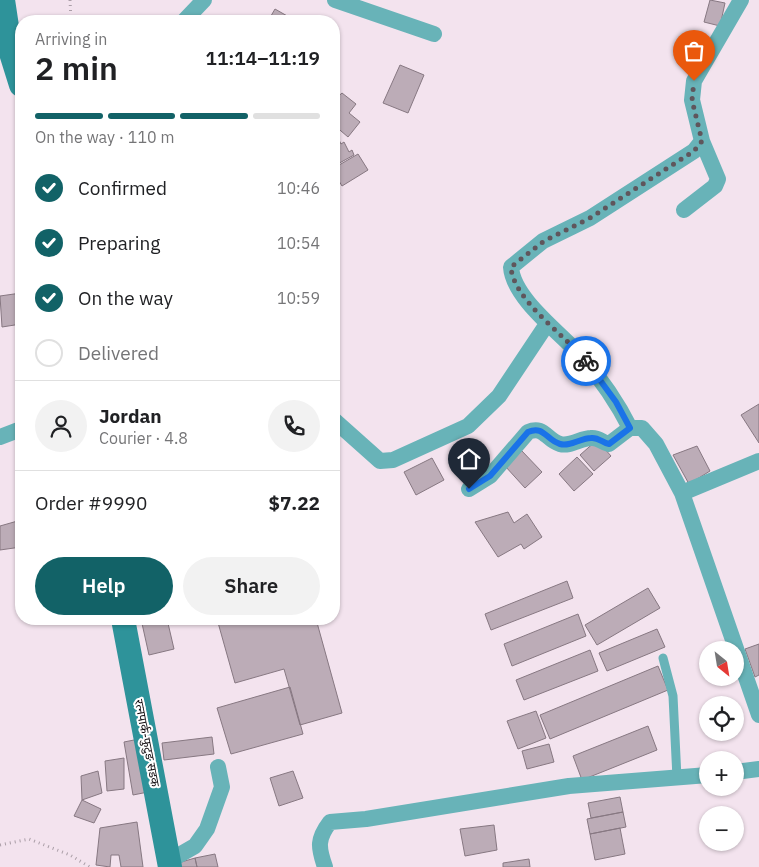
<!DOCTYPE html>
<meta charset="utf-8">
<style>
body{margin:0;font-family:"IBM Plex Sans","Noto Sans Devanagari",sans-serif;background:#f2f2f2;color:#202124;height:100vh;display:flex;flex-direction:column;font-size:19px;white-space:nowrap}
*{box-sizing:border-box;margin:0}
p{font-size:16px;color:#757577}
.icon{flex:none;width:28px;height:28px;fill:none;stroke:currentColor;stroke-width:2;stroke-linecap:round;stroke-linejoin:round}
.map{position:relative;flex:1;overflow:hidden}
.drawer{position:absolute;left:15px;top:15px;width:325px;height:610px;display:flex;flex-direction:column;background:#fff;border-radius:20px;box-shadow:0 1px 4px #0004}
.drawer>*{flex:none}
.needle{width:32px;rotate:150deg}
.buttons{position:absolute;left:699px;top:641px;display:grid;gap:10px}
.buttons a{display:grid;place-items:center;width:45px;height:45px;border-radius:50%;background:#fff;box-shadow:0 1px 4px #0004;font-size:25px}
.pin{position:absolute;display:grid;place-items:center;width:42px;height:42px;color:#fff;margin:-51px -21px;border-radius:50% 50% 50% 0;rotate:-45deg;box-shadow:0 0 5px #0007}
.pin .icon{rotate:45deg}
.courier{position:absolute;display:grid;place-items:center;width:50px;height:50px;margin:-25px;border:4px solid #1a73e8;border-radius:50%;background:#fff;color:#222;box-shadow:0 1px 6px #0007}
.head em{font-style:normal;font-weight:600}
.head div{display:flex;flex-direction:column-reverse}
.head{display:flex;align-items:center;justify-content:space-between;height:85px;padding:0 20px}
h1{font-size:32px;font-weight:600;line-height:38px}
.bar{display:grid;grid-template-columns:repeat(4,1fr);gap:8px 5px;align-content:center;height:60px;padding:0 20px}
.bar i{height:6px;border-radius:4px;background:#e0e0e0}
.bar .active{background:#126267}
.bar p{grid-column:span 4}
.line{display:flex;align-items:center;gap:12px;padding:0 20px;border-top:1px solid #e0e0e0}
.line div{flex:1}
.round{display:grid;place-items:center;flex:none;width:52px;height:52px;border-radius:26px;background:#f2f2f2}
ol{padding:0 20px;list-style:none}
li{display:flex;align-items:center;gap:15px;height:55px}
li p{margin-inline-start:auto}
li .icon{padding:5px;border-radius:50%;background:#126267;color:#fff;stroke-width:4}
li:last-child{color:#757577}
li i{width:28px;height:28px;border:2px solid #e0e0e0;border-radius:50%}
.action{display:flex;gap:10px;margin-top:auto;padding:10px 20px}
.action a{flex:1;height:58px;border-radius:30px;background:#126267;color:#fff;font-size:20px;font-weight:600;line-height:58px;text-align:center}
.action a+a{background:#f2f2f2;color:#202124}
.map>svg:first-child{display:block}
.building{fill:#bcacb7;stroke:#877882}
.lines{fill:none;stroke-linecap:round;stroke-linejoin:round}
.path{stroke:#aa9ea7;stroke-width:3;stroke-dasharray:1 4;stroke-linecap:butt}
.lane{stroke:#68b3b8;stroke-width:9}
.street{stroke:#68b3b8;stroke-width:16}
.secondary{stroke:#2e939a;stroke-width:24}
.done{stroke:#5f565c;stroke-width:5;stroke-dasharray:0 9}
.route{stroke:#1a73e8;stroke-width:6}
.labels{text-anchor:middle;stroke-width:4;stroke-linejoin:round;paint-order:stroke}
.street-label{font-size:12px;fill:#0f0a0e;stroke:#fff}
</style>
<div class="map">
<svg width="759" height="867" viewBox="0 0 759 867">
<rect width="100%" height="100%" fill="#f3e3ee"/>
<path class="building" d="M 710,0 L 725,3 L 720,26 L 704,22 Z
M 275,9 L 296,21 L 268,21 Z
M 685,45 L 698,50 L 696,57 L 682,52 Z
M 680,55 L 690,57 L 687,67 L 678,64 Z
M 690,58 L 694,59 L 692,68 L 687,67 Z
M 400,65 L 424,75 L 408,113 L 383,103 Z
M 342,93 L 356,104 L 349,113 L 360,122 L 348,137 L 334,125 L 334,100 Z
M 339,140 L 341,144 L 344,142 L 349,152 L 352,150 L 354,155 L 334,166 L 334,143 Z
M 358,154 L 368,170 L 342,186 L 334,173 L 334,168 Z
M 21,293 L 21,324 L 2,327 L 0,296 Z
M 759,404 L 759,443 L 741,415 Z
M 597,440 L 611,456 L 594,471 L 580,455 Z
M 697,446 L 710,471 L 689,484 L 673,455 Z
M 521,450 L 542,472 L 525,488 L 505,466 Z
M 577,457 L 593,474 L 574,491 L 559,474 Z
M 432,458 L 444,480 L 416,495 L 404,472 Z
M 508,512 L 514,523 L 527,514 L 542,537 L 524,549 L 521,544 L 498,557 L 475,522 Z
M 21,520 L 21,547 L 0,550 L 0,526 Z
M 567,581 L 573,598 L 491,630 L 485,614 Z
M 648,588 L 660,608 L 597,645 L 585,625 Z
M 578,614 L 586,636 L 512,666 L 504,644 Z
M 141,619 L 167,619 L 174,649 L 149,655 Z
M 217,619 L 316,619 L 342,713 L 300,725 L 284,669 L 235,683 Z
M 657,629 L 665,647 L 607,671 L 599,653 Z
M 759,644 L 759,675 L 755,677 L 745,649 Z
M 590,650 L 598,671 L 524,700 L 516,680 Z
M 658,666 L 668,690 L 550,739 L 540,715 Z
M 290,687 L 303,734 L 231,754 L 217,708 Z
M 536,711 L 546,738 L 518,749 L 507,721 Z
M 648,726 L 657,750 L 582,780 L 573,756 Z
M 212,737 L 214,754 L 164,760 L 162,743 Z
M 139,739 L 148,792 L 133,795 L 124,742 Z
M 549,744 L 554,762 L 527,769 L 522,751 Z
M 124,758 L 124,789 L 107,791 L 105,761 Z
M 98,771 L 102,793 L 82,800 L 81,776 Z
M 293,771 L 303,798 L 279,806 L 270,778 Z
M 620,797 L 623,812 L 591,818 L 588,803 Z
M 82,800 L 101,809 L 94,823 L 74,816 Z
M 623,812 L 626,827 L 590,834 L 587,819 Z
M 137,822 L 143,867 L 121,867 L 119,855 L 111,855 L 110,867 L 96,865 L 100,828 Z
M 494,825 L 497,850 L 465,856 L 460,829 Z
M 620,828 L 625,854 L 595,860 L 590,834 Z
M 215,854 L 218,867 L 197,867 L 195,858 Z
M 195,858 L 197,867 L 179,867 L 178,863 Z
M 529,859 L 530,867 L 503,867 L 503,863 Z"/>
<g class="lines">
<path class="path" d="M 70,0 L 71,21
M 0,845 L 29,839 L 70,855 L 90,867"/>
<path class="lane" d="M 663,658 L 673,696 L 677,778"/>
<path class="street" d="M 335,0 L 434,34
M 184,21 L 204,0
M 684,210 L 715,186 L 718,179 L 702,141
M 334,420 L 380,461 L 393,460 L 468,426 L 499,396 L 547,324
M 630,428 C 617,402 601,379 582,357 C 562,334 513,299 511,267 L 543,241 L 590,218 L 694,151 L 702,141 L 692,100 L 694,81 L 741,0
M 0,437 L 21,429
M 759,461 L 682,493 L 759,715
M 469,489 L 490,476 L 528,432 C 544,425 546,440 560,444 C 570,447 581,438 591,438 C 599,437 602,443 609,444 L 630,428 L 642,428 L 656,444 L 682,493
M 735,772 L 759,769
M 169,861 L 195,846 L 207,829 L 222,787 L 218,767
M 325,867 C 318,847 317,839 330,822 L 366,819 L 569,786 L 708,775"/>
<path class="secondary" d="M 3,0 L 11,53 L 21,85
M 123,619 L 170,867"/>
</g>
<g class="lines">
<path class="done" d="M 586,361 C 566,336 513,300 511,267 L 544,241 L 590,218 L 694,151 L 702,141 L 692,100 L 694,81"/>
<path class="route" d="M 469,489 L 490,476 L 528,432 C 544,425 546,440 560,444 C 570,447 581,438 591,438 C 599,437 602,443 609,444 L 630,428 L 616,402 L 586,361"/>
</g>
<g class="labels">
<g class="street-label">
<text transform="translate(147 743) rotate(79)" y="4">रत्नपार्क-फुटुङ सडक</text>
</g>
</g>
</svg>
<div class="buttons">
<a><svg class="needle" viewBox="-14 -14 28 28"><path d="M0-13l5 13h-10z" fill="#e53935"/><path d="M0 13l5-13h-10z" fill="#757577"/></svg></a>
<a><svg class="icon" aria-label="locate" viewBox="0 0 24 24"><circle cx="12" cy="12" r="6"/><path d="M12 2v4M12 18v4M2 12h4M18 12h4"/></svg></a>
<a>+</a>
<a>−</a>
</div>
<div class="pin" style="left:694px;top:81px;background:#ea580c"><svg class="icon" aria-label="bag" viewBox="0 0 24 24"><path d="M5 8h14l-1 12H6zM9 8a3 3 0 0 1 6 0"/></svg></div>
<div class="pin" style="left:469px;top:489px;background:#1f2937"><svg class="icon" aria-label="home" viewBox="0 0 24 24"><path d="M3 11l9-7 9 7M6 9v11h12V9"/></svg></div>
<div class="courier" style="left:586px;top:361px"><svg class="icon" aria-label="bike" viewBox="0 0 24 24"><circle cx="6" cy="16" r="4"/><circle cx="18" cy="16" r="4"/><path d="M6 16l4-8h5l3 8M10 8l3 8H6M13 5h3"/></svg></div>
<section class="drawer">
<div class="head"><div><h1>2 min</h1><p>Arriving in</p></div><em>11:14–11:19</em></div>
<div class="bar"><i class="active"></i><i class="active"></i><i class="active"></i><i></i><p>On the way · 110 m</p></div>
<ol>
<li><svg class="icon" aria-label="check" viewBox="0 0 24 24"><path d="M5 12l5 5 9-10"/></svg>Confirmed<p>10:46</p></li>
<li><svg class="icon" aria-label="check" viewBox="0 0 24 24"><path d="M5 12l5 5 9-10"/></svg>Preparing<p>10:54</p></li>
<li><svg class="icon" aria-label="check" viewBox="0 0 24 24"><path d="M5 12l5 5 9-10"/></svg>On the way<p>10:59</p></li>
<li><i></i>Delivered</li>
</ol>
<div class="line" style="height:90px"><a class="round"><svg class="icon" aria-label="person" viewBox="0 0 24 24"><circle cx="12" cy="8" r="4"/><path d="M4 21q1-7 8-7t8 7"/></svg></a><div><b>Jordan</b><p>Courier · 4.8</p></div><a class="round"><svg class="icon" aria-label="phone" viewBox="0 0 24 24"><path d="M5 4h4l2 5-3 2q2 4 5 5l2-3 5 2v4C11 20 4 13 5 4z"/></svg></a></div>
<div class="line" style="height:65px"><div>Order #9990</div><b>$7.22</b></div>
<div class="action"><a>Help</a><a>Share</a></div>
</section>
</div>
